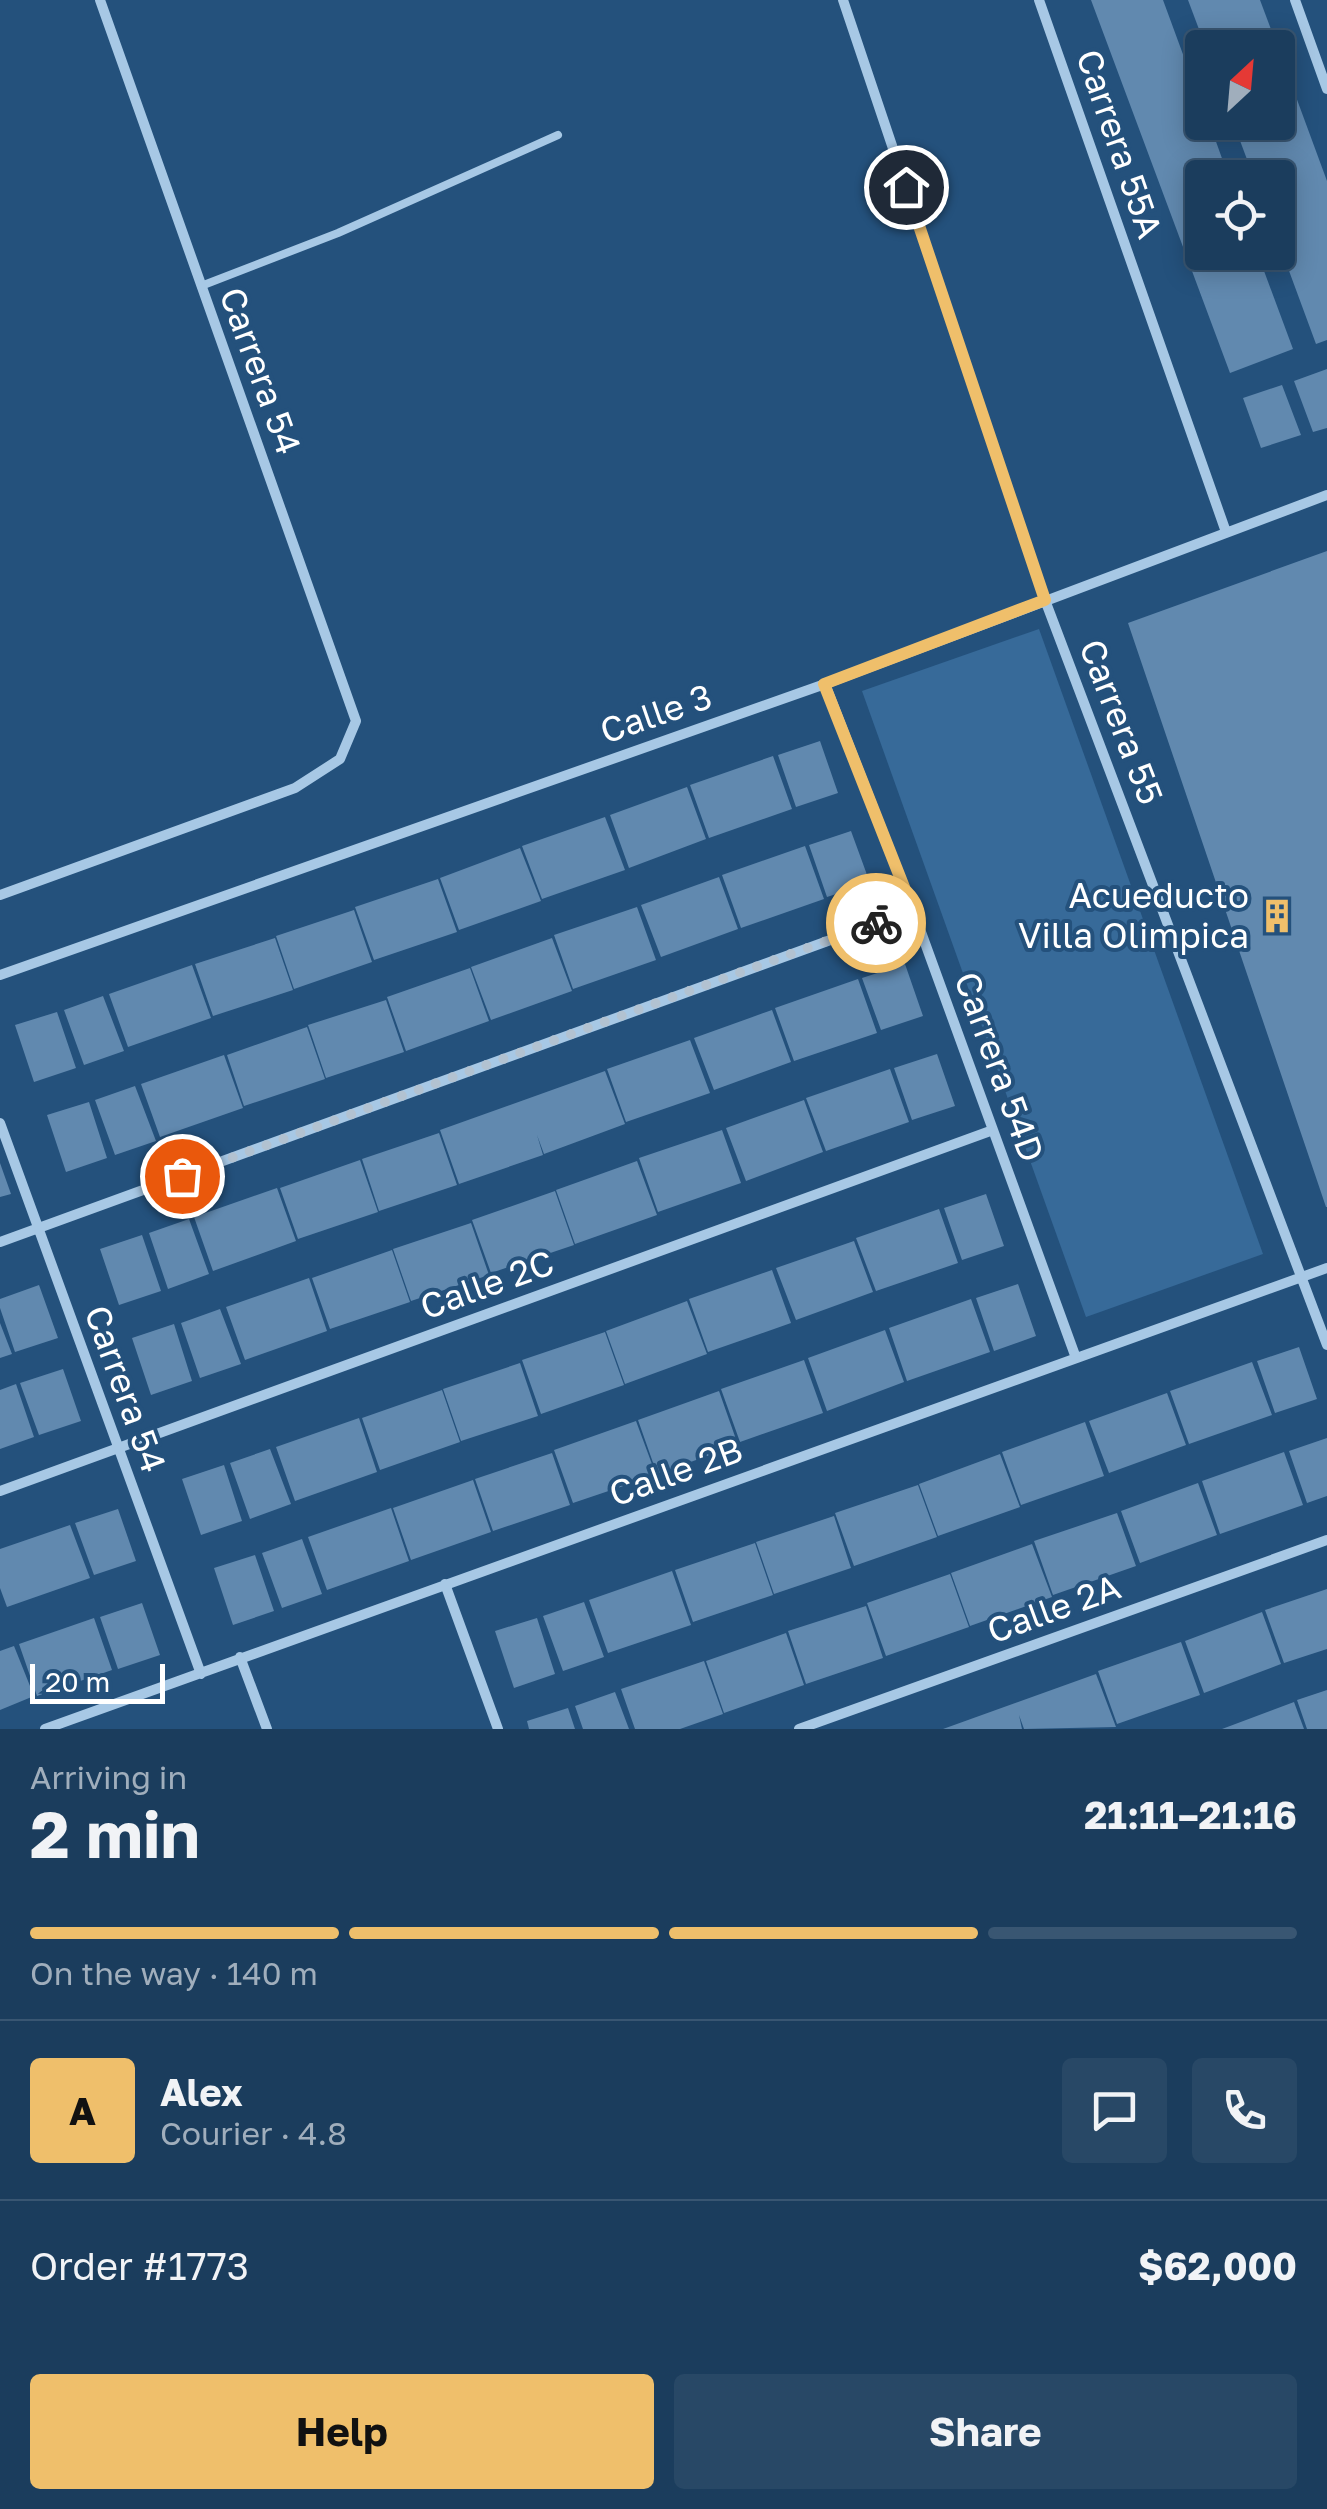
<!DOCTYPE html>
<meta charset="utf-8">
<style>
body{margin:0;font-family:"Golos Text",sans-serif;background:#284866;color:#f1f3f6;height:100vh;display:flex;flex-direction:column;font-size:38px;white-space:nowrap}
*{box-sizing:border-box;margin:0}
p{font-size:32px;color:#a0aebc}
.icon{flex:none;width:55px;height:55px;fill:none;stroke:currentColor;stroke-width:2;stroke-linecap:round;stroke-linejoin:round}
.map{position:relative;height:1729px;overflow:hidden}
.details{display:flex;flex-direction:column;background:#1b3d5d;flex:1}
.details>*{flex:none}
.needle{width:65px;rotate:26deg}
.fabs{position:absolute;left:1185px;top:30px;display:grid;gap:20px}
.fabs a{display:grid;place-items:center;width:110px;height:110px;border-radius:10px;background:#1b3d5d;box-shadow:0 5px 25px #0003,0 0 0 2px #395672;font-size:50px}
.scale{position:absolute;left:30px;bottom:25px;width:135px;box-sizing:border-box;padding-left:10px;border:5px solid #fff;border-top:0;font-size:28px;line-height:35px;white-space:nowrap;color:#fff;-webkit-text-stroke:8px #24517c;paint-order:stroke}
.pin{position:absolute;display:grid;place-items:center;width:85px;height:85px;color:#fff;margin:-42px;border:5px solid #fff;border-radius:50%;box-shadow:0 2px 10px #0007}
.courier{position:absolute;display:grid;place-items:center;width:100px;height:100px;margin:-50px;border:8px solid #efbf6b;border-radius:50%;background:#fff;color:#222;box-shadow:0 2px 12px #0007}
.summary em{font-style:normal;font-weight:700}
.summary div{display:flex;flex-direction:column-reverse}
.summary{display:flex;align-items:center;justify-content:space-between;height:170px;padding:0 30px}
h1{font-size:65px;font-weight:700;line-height:75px}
.bar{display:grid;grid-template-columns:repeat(4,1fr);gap:15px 10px;align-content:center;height:120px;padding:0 30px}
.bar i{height:12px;border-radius:8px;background:#395672}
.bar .current{background:#efbf6b}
.bar p{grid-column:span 4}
.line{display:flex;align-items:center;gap:25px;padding:0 30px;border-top:2px solid #395672}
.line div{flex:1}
.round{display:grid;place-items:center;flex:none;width:105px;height:105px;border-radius:10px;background:#284866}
.primary-button{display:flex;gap:20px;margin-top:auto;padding:20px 30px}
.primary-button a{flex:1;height:115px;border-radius:10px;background:#efbf6b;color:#111;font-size:40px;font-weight:700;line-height:115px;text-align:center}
.primary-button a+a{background:#284866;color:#f1f3f6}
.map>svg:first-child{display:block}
.green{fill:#376a99}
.building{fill:#6189af}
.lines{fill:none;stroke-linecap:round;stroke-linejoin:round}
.service{stroke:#a7c8e5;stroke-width:8}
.minor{stroke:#a7c8e5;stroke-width:10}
.done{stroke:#b2c2d1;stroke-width:10;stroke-dasharray:0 18}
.route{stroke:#efbf6b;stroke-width:12}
.labels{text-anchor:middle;stroke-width:8;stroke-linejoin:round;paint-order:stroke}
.street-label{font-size:35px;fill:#fff;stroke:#24517c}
.poi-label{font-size:35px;fill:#fff;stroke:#24517c;text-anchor:end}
</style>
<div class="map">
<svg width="1327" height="1729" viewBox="0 0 1327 1729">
<rect width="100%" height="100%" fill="#24517c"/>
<path class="green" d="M 1039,629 L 1263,1254 L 1086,1317 L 862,691 Z"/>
<path class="building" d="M 1091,0 L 1163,0 L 1202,106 L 1202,122 L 1209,122 L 1229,178 L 1202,178 L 1202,252 L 1257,252 L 1293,349 L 1230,373 Z
M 1188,0 L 1260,0 L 1278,48 L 1206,48 Z
M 1278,48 L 1327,181 L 1327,340 L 1316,344 L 1278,241 L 1278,178 L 1254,178 L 1233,122 L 1278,122 Z
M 1327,369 L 1327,428 L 1313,432 L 1294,381 Z
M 1282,385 L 1301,435 L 1261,448 L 1243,398 Z
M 1327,551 L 1327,1207 L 1326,1207 L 1128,623 Z
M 820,741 L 838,793 L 796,807 L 778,755 Z
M 773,756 L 792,809 L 709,838 L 690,785 Z
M 687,787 L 706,839 L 629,868 L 610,815 Z
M 605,817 L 625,870 L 542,899 L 522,846 Z
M 851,831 L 870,883 L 827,897 L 809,845 Z
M 805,846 L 824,899 L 741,928 L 722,875 Z
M 520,848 L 541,901 L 459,930 L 440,878 Z
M 719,877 L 738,929 L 661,957 L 641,905 Z
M 438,879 L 457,932 L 374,960 L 355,907 Z
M 637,907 L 656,960 L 573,989 L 554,935 Z
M 354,910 L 372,962 L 294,989 L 276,936 Z
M 275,938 L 293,990 L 213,1016 L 195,964 Z
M 552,938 L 572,991 L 491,1020 L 471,967 Z
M 905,964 L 923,1016 L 881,1030 L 862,978 Z
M 192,965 L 211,1018 L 128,1047 L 109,994 Z
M 470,968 L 489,1021 L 406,1051 L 387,997 Z
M 858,979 L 877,1033 L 794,1061 L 775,1008 Z
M 103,996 L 124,1051 L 84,1065 L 64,1010 Z
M 386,1000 L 404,1052 L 326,1078 L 308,1025 Z
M 772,1010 L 791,1062 L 714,1090 L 694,1038 Z
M 57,1012 L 76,1068 L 34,1082 L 15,1025 Z
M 307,1027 L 325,1079 L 244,1106 L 227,1055 Z
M 690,1040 L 710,1093 L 626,1122 L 607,1069 Z
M 937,1054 L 955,1106 L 912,1120 L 894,1068 Z
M 224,1055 L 243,1108 L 160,1137 L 141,1084 Z
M 890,1069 L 909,1122 L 826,1151 L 806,1098 Z
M 605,1071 L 625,1124 L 544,1154 L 537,1135 L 543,1155 L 459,1184 L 440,1130 Z
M 135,1086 L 156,1141 L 115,1155 L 95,1100 Z
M 804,1100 L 823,1152 L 746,1181 L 726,1128 Z
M 89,1102 L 107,1158 L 66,1172 L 47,1115 Z
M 722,1130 L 741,1183 L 658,1212 L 639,1158 Z
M 439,1133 L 457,1185 L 379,1211 L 362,1159 Z
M 360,1160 L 378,1212 L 298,1239 L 280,1188 Z
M 637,1161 L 657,1215 L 575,1244 L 556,1190 Z
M 0,1163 L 11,1194 L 0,1197 Z
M 277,1188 L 296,1241 L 213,1271 L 194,1217 Z
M 555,1191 L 574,1245 L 491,1273 L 472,1220 Z
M 986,1194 L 1004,1246 L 962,1260 L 944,1208 Z
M 939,1209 L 958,1263 L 876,1291 L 856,1238 Z
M 189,1219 L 209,1274 L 168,1289 L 149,1233 Z
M 471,1223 L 489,1275 L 411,1301 L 393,1249 Z
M 142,1235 L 161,1291 L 119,1305 L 100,1249 Z
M 854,1241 L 873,1292 L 796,1320 L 776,1268 Z
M 392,1250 L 410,1302 L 330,1329 L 312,1278 Z
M 772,1270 L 791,1323 L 708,1352 L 689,1299 Z
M 309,1278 L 327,1331 L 245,1360 L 226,1307 Z
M 1018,1284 L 1036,1336 L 994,1351 L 976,1298 Z
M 39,1285 L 58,1338 L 15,1352 L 0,1308 L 0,1299 Z
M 971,1299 L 990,1352 L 907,1381 L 889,1328 Z
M 687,1301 L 707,1354 L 625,1384 L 606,1331 Z
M 220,1309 L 241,1364 L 200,1378 L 181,1323 Z
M 0,1323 L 12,1354 L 0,1358 Z
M 174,1324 L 192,1381 L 151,1395 L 132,1338 Z
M 885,1330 L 904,1382 L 827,1411 L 808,1358 Z
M 605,1332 L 624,1385 L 541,1414 L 522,1360 Z
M 1299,1347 L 1317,1399 L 1275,1413 L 1257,1361 Z
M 804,1360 L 823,1413 L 740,1442 L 721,1389 Z
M 1252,1362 L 1272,1415 L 1189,1444 L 1170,1391 Z
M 520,1363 L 538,1416 L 461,1441 L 443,1389 Z
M 63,1369 L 81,1421 L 39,1435 L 20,1383 Z
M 16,1384 L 34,1437 L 0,1449 L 0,1390 Z
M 442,1390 L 460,1442 L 380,1470 L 362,1418 Z
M 719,1391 L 738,1445 L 657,1474 L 638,1420 Z
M 1167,1393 L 1186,1445 L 1109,1473 L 1089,1421 Z
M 359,1418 L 377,1472 L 295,1501 L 276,1447 Z
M 636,1421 L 656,1475 L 573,1503 L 554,1450 Z
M 1085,1422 L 1104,1476 L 1021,1505 L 1002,1452 Z
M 1327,1438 L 1327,1496 L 1307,1503 L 1289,1451 Z
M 270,1449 L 291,1504 L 250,1519 L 230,1463 Z
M 1284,1452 L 1303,1505 L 1220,1534 L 1202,1481 Z
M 552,1453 L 570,1505 L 493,1531 L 475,1479 Z
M 1000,1454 L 1020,1507 L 938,1536 L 919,1484 Z
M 224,1465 L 242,1521 L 201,1535 L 182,1479 Z
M 473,1480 L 491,1532 L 411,1560 L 393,1508 Z
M 1198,1483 L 1217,1535 L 1140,1563 L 1121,1511 Z
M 918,1485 L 937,1537 L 854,1566 L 835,1513 Z
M 391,1508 L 409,1561 L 327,1590 L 308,1537 Z
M 118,1509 L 136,1561 L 94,1575 L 75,1523 Z
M 1117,1513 L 1136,1566 L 1053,1595 L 1034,1541 Z
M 834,1516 L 851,1568 L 774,1594 L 756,1542 Z
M 70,1525 L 90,1578 L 7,1607 L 0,1588 L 0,1549 Z
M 302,1539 L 322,1594 L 282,1608 L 262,1553 Z
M 755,1543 L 773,1595 L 693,1622 L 675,1570 Z
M 1032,1544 L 1052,1597 L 970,1626 L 951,1573 Z
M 255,1555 L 274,1611 L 233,1625 L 214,1568 Z
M 672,1571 L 691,1625 L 608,1653 L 589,1600 Z
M 950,1574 L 969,1627 L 886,1656 L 867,1603 Z
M 1327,1589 L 1327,1649 L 1284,1663 L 1265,1610 Z
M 584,1602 L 604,1657 L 563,1671 L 543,1616 Z
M 142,1603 L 160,1655 L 118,1669 L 100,1617 Z
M 866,1606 L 883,1658 L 806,1684 L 788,1631 Z
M 1262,1612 L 1281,1664 L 1204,1693 L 1185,1641 Z
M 94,1618 L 112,1670 L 37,1696 L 19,1644 Z
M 537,1618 L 555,1674 L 514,1688 L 495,1631 Z
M 786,1633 L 804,1685 L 724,1713 L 706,1661 Z
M 1181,1642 L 1200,1695 L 1117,1724 L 1098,1671 Z
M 14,1646 L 34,1696 L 0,1710 L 0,1651 Z
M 704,1661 L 723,1714 L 680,1729 L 635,1729 L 621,1689 Z
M 1096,1674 L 1116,1727 L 1024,1729 L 1019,1715 L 1022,1729 L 943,1729 Z
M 1327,1690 L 1327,1729 L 1307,1729 L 1297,1700 Z
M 615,1692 L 629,1729 L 583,1729 L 575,1706 Z
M 1294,1702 L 1304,1729 L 1222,1729 Z
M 568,1708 L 575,1729 L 529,1729 L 527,1721 Z"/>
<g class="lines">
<path class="service" d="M 201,286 L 338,233 L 558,135"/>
<path class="minor" d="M 843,0 L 1045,600 L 1327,1345
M 1039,0 L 1226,532
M 1295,0 L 1327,89
M 825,684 L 913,910 L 1076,1358
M 0,895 L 295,788 L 340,759 L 356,721 L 100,0
M 0,975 L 825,684 L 1327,495
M 0,1123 L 201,1674
M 0,1242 L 913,910
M 0,1491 L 993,1130
M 445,1584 L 498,1729
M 240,1657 L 267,1729
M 45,1729 L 1327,1268
M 799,1729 L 1327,1540"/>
</g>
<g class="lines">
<path class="done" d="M 182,1176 L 876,923"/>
<path class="route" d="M 876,923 L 913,910 L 824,684 L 1045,600 L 906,187"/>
</g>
<defs>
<g id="building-bare" transform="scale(2.7)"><path d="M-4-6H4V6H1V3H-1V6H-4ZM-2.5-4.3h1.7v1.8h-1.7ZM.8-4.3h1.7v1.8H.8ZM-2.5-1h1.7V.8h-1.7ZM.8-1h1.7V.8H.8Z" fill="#efbf6b" stroke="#24517c" stroke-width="2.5" paint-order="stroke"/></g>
</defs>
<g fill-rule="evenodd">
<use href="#building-bare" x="1277" y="916"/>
</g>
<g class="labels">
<g class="street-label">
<text transform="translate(1119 144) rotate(71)" y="12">Carrera 55A</text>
<text transform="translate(260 371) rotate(70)" y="12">Carrera 54</text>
<text transform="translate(656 714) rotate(-19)" y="12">Calle 3</text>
<text transform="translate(1121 722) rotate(69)" y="12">Carrera 55</text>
<text transform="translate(999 1067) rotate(70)" y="12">Carrera 54D</text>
<text transform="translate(487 1285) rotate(-20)" y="12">Calle 2C</text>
<text transform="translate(125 1389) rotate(70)" y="12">Carrera 54</text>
<text transform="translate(676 1472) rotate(-20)" y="12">Calle 2B</text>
<text transform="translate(1054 1609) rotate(-20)" y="12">Calle 2A</text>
</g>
<g class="poi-label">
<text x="1249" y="908">Acueducto<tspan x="1249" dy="40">Villa Olimpica</tspan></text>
</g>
</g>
</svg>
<div class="fabs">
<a><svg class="needle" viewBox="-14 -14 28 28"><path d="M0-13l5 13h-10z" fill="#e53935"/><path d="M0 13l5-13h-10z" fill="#a0aebc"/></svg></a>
<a><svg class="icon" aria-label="locate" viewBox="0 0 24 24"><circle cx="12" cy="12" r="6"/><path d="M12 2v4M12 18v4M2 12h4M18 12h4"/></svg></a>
</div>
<div class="scale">20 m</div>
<div class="pin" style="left:182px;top:1176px;background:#ea580c"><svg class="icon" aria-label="bag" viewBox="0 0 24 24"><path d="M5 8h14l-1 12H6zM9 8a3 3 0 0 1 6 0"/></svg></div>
<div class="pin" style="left:906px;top:187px;background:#1f2937"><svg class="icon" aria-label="home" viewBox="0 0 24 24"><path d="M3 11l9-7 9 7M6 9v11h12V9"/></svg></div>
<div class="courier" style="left:876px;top:923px"><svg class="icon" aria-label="bike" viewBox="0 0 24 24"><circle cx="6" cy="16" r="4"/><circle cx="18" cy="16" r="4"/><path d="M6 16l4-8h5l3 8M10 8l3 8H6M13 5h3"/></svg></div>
</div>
<section class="details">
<div class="summary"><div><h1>2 min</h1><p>Arriving in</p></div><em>21:11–21:16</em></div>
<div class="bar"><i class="current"></i><i class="current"></i><i class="current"></i><i></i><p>On the way · 140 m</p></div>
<div class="line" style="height:180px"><b class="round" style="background:#efbf6b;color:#111">A</b><div><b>Alex</b><p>Courier · 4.8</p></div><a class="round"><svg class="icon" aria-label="chat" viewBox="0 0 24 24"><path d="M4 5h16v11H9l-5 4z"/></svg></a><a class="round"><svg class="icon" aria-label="phone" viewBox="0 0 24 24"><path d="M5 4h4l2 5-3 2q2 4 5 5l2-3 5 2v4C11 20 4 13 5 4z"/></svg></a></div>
<div class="line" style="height:130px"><div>Order #1773</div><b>$62,000</b></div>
<div class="primary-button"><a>Help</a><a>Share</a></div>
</section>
